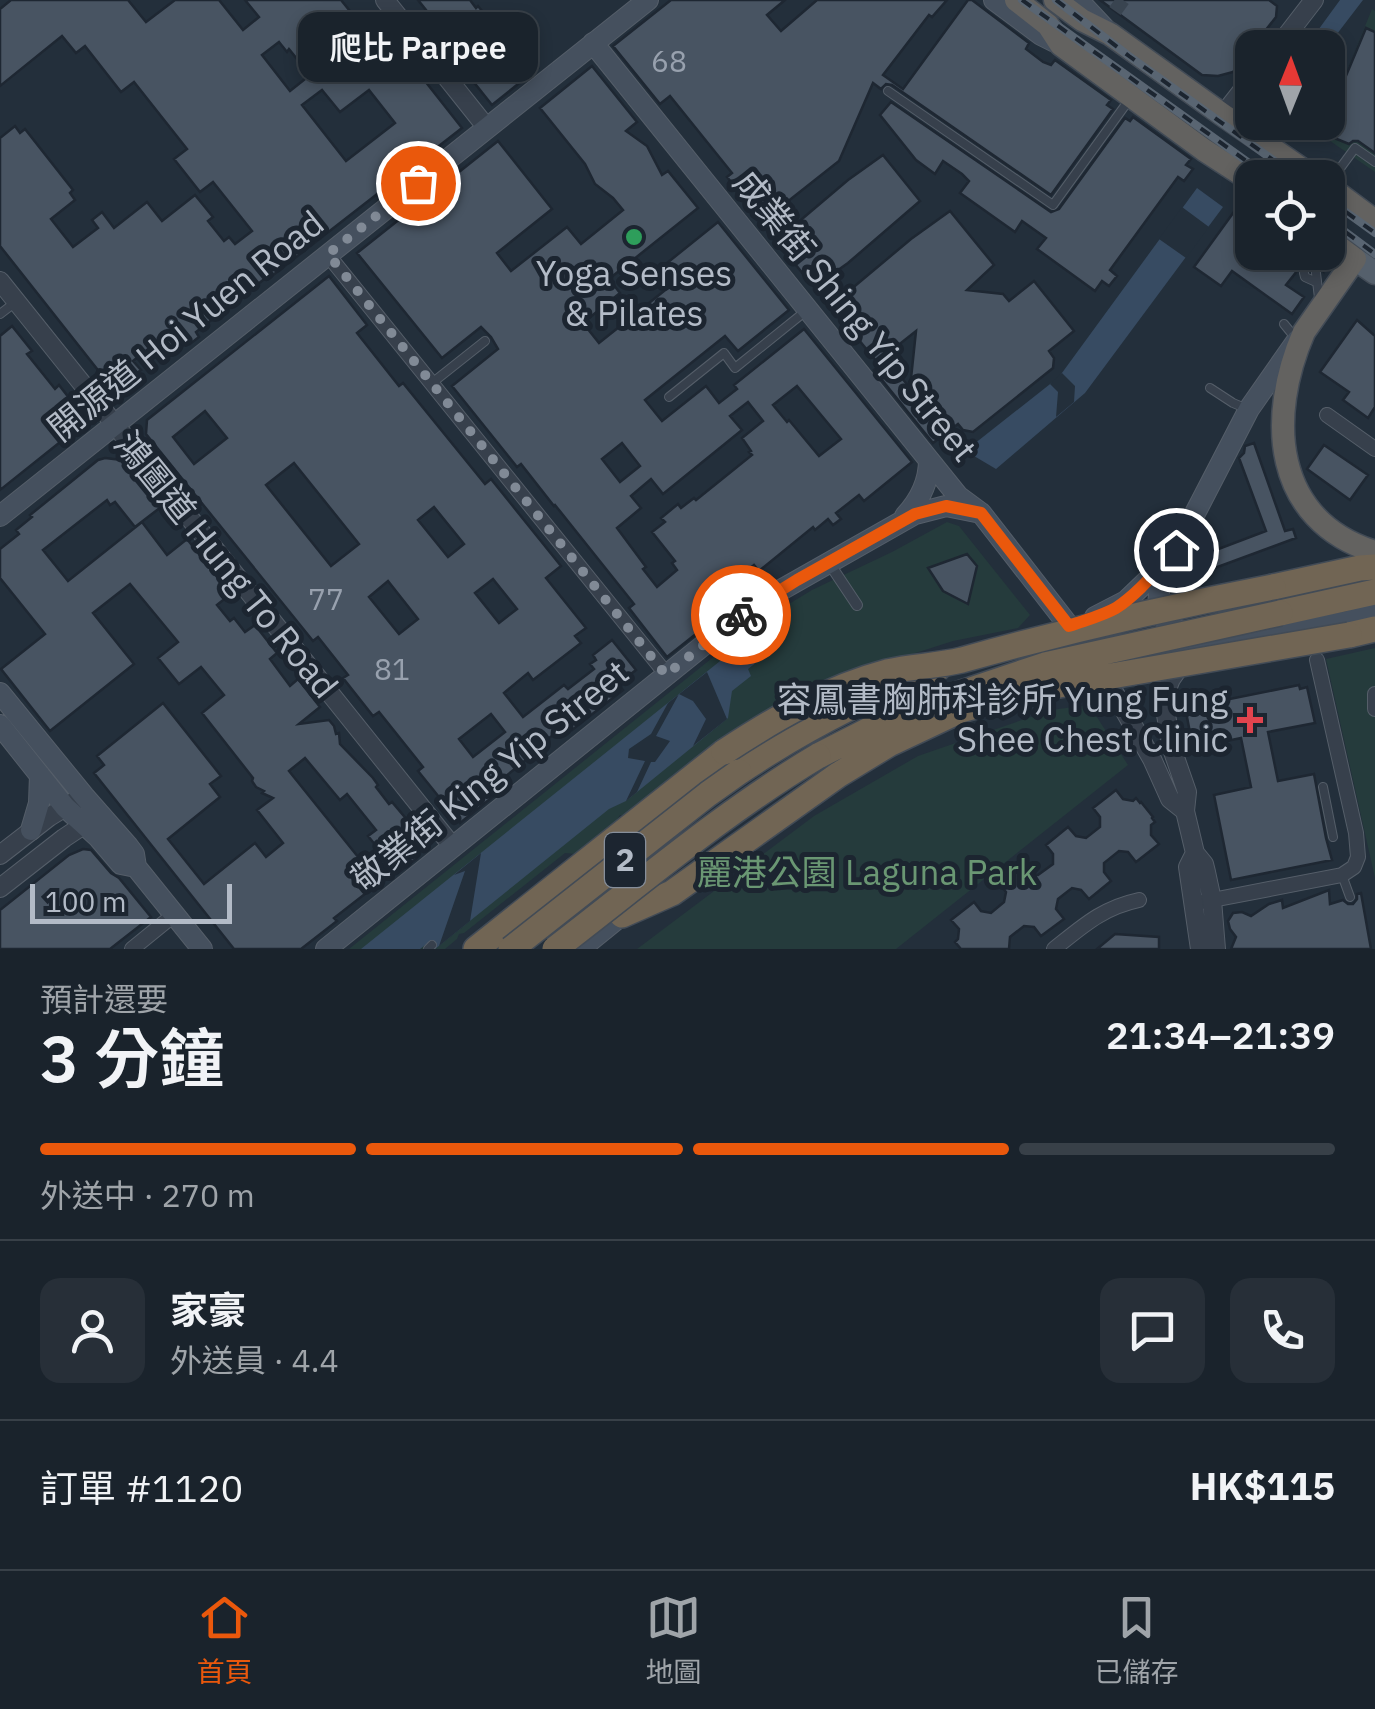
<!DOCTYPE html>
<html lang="zh-TW">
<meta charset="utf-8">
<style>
body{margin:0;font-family:"IBM Plex Sans","Noto Sans TC",sans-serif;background:#272f38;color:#f1f3f6;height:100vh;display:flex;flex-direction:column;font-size:38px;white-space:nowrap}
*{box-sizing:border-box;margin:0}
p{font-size:32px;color:#9fa4a9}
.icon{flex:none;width:55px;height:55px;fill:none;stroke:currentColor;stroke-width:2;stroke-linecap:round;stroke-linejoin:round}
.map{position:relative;height:949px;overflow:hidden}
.drawer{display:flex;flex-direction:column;background:#1a232c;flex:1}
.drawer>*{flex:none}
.needle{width:65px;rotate:1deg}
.tools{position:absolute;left:1235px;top:30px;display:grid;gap:20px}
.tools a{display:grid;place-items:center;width:110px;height:110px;border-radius:20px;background:#1a232c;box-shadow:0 5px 15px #0003,0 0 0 2px #384048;font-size:50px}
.scale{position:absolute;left:30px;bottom:25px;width:202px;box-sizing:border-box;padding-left:10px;border:5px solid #b3bbc7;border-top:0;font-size:28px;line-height:35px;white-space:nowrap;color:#b3bbc7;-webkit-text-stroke:8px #1c2530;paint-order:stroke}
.pin{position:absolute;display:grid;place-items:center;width:85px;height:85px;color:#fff;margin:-42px;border:5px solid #fff;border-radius:50%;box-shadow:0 2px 10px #0007}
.courier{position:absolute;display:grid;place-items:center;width:100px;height:100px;margin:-50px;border:8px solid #ea580c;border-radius:50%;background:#fff;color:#222;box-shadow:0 2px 12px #0007}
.bubble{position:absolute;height:70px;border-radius:20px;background:#1a232c;box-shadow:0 5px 15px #0003,0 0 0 2px #384048;font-size:32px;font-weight:600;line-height:70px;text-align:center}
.summary em{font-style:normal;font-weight:600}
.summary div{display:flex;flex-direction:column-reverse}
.summary{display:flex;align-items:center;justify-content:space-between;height:170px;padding:0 40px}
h1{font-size:65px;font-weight:600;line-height:75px}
.bar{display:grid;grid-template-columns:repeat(4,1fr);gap:15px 10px;align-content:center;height:120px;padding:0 40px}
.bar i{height:12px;border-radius:8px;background:#384048}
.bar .selected{background:#ea580c}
.bar p{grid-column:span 4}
.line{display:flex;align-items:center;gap:25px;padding:0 40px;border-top:2px solid #384048}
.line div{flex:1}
.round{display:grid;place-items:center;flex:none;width:105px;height:105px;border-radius:20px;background:#272f38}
.dock{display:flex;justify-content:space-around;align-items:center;height:140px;border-top:2px solid #384048;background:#1a232c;font-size:28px;color:#9fa4a9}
.dock a{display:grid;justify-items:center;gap:5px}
.dock .selected{color:#ea580c}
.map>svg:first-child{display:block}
.green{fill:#253b3c}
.water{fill:#374b62}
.pier{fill:#232f3b}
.building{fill:#485462;stroke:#1e2732;stroke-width:2.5;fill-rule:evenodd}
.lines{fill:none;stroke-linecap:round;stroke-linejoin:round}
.minor-tunnel{stroke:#394450;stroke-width:14;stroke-dasharray:14 7;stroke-linecap:butt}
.service-casing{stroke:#555e69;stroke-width:10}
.pedestrian-casing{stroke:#555e69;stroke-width:12}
.minor-casing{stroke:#555e69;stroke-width:16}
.tertiary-casing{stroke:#555e69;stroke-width:20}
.secondary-casing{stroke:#555e69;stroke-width:22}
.primary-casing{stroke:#434c57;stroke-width:25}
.trunk-casing{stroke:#424b56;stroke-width:25}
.motorway-casing{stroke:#424b56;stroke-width:28}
.service{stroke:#37404c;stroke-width:8}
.pedestrian{stroke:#37404c;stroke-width:10}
.minor{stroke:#37404c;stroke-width:14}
.tertiary{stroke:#37404c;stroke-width:18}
.secondary{stroke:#45505e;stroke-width:20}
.primary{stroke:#55606c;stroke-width:22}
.trunk{stroke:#636260;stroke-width:22}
.motorway{stroke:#716554;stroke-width:25}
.rail-casing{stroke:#596572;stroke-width:8}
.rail{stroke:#1c2530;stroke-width:4;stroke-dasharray:11;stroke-linecap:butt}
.motorway-bridge-casing{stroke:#424b56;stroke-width:28;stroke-linecap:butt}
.motorway-bridge{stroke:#716554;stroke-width:25}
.done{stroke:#818a96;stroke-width:10;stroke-dasharray:0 18}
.route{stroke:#ea580c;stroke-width:12}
.leisure-dot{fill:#2e9e5b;stroke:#1c2530;stroke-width:4}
.health-dot{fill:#e0444e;stroke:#1c2530;stroke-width:4}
.labels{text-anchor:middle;stroke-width:10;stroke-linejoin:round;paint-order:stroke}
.number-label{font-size:30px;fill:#98a1ae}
.shield{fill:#1c2530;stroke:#868e9a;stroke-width:2.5}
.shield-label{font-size:32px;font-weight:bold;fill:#b3bbc7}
.poi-label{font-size:35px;fill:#b3bbc7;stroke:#1c2530}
.street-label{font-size:35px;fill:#b3bbc7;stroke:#1c2530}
.park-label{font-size:35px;fill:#6a9773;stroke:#1c2530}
</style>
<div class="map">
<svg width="1375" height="949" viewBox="0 0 1375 949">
<rect width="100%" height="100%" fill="#232f3b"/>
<path class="green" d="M 1372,9 L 1375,11 L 1375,172 L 1320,134 L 1325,123 L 1328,122 L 1328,117 Z
M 947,522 L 959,526 L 1030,615 L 1018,628 L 953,641 L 872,667 L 715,747 L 709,747 L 704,750 L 704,756 L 684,771 L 679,771 L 673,775 L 672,781 L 629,816 L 620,815 L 615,823 L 576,854 L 565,853 L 464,933 L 459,934 L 457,939 L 445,949 L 349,949 L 781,603 L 784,607 L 812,590 L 892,552 Z
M 1375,648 L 1375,878 L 1326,659 Z
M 1089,705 L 1128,765 L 896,949 L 637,949 L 814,816 L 918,756 L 1051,710 Z"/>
<path class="water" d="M 1340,0 L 1363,0 L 1327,47 L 1305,48 Z
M 1197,188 L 1223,207 L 1085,393 L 996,469 L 969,453 L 969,448 L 1059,377 Z
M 765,625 L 772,650 L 748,669 L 751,676 L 732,691 L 728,718 L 626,801 L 609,809 L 435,949 L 429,942 L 420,949 L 361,949 Z"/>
<path class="pier" d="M 1182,207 L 1209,227 L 1186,258 L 1159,239 Z
M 1062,373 L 1075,386 L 1074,402 L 1056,417 L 1058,392 L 1050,384 Z
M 707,672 L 727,719 L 693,746 L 706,719 L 693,701 L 679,694 L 656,736 L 670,741 L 655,762 L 651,762 L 637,792 L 626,801 L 645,761 L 628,758 L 629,749 L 651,734 L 668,703 Z
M 481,853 L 470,921 L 439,946 L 465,871 L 454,875 Z"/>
<path class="building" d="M 11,0 L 128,0 L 146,22 L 175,0 L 219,0 L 243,30 L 259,17 L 245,0 L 341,0 L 366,31 L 377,22 L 389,37 L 377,46 L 398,72 L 410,62 L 462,128 L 268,279 L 267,277 L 196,332 L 199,337 L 190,344 L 185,337 L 160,356 L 152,346 L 133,361 L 141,370 L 124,383 L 130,391 L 120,398 L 0,246 L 0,138 L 15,126 L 20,133 L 25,129 L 73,190 L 70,193 L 75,200 L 51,219 L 73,247 L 98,228 L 92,220 L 102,212 L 114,228 L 147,202 L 162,221 L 195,195 L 213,217 L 208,221 L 224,241 L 229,237 L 235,244 L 252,231 L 213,182 L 200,192 L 174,159 L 187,149 L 134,82 L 121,92 L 85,46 L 76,53 L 62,36 L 0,86 L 0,9 ZM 279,42 L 287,52 L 289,49 L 310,75 L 290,91 L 262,55 ZM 322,90 L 340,112 L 369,90 L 395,123 L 346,161 L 302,105 Z
M 418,0 L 470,0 L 476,8 L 478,6 L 493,24 L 499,19 L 538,68 L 492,105 L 453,56 L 459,51 Z
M 671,0 L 785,0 L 767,15 L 781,31 L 817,0 L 947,0 L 932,17 L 929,15 L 883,75 L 903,89 L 968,0 L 972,0 L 1029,43 L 1026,49 L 1043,62 L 1051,65 L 1055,60 L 1111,100 L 1107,105 L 1113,109 L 1051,195 L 892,85 L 886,84 L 881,89 L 873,83 L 839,161 L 763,221 L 727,177 L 732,173 L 670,96 L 660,104 L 613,46 Z
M 1100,0 L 1269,0 L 1277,6 L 1276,17 L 1233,72 L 1218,76 L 1202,75 Z
M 1366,28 L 1375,32 L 1375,153 L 1358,141 L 1353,141 L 1349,144 L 1322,133 Z
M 592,66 L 637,122 L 626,131 L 647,146 L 662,175 L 668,171 L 698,208 L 609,279 L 620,293 L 583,323 L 599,343 L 679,279 L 667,263 L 718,222 L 789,310 L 738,351 L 725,336 L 645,400 L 662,421 L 706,386 L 719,403 L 737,389 L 734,385 L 804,329 L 912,462 L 864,501 L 859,495 L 836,513 L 841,519 L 833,525 L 828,519 L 815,530 L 813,527 L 759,571 L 754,565 L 738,578 L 741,582 L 724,595 L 722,592 L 706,605 L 716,618 L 667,657 L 629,608 L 634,604 L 555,505 L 554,506 L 521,464 L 517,467 L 452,386 L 498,349 L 491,337 L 481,327 L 442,358 L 357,253 L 498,141 L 552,209 L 497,253 L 511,271 L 567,227 L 581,244 L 623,210 L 613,198 L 595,184 L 585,164 L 540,108 ZM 797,386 L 841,439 L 819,456 L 789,420 L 787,422 L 773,405 ZM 748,402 L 763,421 L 742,438 L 751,451 L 749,452 L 752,455 L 696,500 L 694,498 L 681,508 L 678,504 L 661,518 L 665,522 L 652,532 L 675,561 L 672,563 L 677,570 L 657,587 L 643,569 L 646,567 L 617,528 L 641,508 L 631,496 L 651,479 L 663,494 L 742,430 L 730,416 ZM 622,443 L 640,466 L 620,482 L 602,459 Z
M 891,102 L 1051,212 L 1059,209 L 1125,118 L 1130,121 L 1133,117 L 1191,159 L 1186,165 L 1193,169 L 1184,181 L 1178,177 L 1110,270 L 1117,276 L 1109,286 L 1102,281 L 1095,291 L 1037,249 L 1046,238 L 1022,221 L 1015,232 L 960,193 L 969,181 L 962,174 L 943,161 L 935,174 L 916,160 L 880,115 Z
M 883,155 L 920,201 L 848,263 L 814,287 L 776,241 L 848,180 Z
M 1236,209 L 1252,220 L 1252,252 L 1293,252 L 1294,259 L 1301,262 L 1306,260 L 1308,253 L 1321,252 L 1323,271 L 1318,266 L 1310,269 L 1301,266 L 1286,285 L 1304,297 L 1292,314 L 1232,271 L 1221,286 L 1194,267 Z
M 950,211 L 994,265 L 967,290 L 1003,294 L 1009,301 L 1034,281 L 1074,331 L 1049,351 L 1054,358 L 1053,368 L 973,432 L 963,430 L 958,424 L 933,443 L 874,370 L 887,360 L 910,388 L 916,331 L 877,362 L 831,306 L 911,239 Z
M 329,276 L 367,325 L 357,333 L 399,386 L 403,383 L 485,484 L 491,479 L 561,566 L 546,578 L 586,628 L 575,636 L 581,643 L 533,680 L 528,673 L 504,693 L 523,717 L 564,685 L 568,689 L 594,669 L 590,664 L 596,660 L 593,655 L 612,640 L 636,670 L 618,684 L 623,690 L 572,730 L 567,724 L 530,753 L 532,755 L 495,785 L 500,791 L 460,823 L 418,771 L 423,767 L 379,712 L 373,716 L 343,678 L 348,675 L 318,637 L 313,641 L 146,434 L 147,420 ZM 205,411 L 227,438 L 194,464 L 173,437 ZM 294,463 L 359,544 L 331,566 L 266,485 ZM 434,507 L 464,544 L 448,557 L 418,520 ZM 493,579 L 517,609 L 499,623 L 475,593 ZM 388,581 L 418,619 L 399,634 L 369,597 ZM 491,714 L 505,732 L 473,757 L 459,739 Z
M 1357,320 L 1375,336 L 1375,407 L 1368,418 L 1343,400 L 1349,392 L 1320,372 Z
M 12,326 L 32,351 L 27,354 L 55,389 L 59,385 L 76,407 L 74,431 L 0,490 L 0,336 Z
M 1254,443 L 1285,531 L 1293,529 L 1296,538 L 1204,572 L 1192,559 L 1266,531 L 1239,458 L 1244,453 L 1245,446 Z
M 1324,445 L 1368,475 L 1350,500 L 1307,469 Z
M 105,458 L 122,460 L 130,466 L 161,507 L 135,527 L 115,502 L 110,505 L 107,500 L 43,550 L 68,581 L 142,522 L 167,555 L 187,539 L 225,587 L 223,589 L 227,597 L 217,605 L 230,621 L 234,618 L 245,632 L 255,625 L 277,653 L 270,659 L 290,686 L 298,679 L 320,707 L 299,724 L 329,720 L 334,726 L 336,734 L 339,733 L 340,744 L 373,778 L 378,785 L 376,787 L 389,804 L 392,802 L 419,834 L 417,858 L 398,873 L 368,836 L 376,830 L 347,794 L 340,800 L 305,758 L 289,771 L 379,883 L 334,918 L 337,921 L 301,949 L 234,949 L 94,773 L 104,765 L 97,756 L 163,703 L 221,776 L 210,784 L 220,797 L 168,839 L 204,884 L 255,843 L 266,857 L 283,843 L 257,810 L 273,798 L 262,793 L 264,791 L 256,787 L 252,781 L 253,778 L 202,713 L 224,695 L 201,667 L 179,684 L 158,658 L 178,642 L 130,584 L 93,613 L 134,664 L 50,731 L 1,669 L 45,634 L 0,578 L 0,549 L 19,534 L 16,530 L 32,517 L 30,515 L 98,460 Z
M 967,554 L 977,566 L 968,604 L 943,591 L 928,568 Z
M 1299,685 L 1300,689 L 1307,687 L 1315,723 L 1268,732 L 1278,781 L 1314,774 L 1326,838 L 1332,860 L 1231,880 L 1214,795 L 1251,787 L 1241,738 L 1193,748 L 1186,712 L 1191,711 L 1190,707 Z
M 1116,790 L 1123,799 L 1133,801 L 1136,798 L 1140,803 L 1141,802 L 1153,817 L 1152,818 L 1155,822 L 1151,825 L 1151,835 L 1159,844 L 1136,862 L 1128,852 L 1119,851 L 1104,863 L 1104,872 L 1111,881 L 1089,899 L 1081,890 L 1072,888 L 1058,899 L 1056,909 L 1064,919 L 1041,936 L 1034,927 L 1024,926 L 1010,937 L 1009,949 L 961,949 L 955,942 L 958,939 L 959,929 L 951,920 L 974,902 L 981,911 L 991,913 L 1004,902 L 1006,892 L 998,882 L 1021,865 L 1028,874 L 1038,875 L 1053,864 L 1053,854 L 1046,845 L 1068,827 L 1076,836 L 1086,838 L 1100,827 L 1100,817 L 1093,808 Z
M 83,849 L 91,850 L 111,873 L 119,878 L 151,917 L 110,949 L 0,949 L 0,910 L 69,855 Z
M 1329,890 L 1330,904 L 1343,900 L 1348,904 L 1353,904 L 1357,899 L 1357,894 L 1361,893 L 1371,949 L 1231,949 L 1236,937 L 1230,929 L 1228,921 L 1233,913 L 1242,912 L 1251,916 L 1269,904 L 1282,900 L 1283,908 Z
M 1115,934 L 1159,937 L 1159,949 L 1097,949 Z"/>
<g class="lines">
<path class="minor-tunnel" d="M 1115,11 L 1123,0"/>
<g class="service-casing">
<path id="service" d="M 888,91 L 1053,205 L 1129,100
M 1330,182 L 1355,148 L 1375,162
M 1300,255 L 1301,252
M 1304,273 L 1305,277 L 1316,282
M 1316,273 L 1319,298
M 0,314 L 17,301
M 1284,324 L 1297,340
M 432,383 L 485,341
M 1210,388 L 1233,403 L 1245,408
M 669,397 L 724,353 L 735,368 L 807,310
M 1323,787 L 1333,837
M 1342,875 L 1350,897
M 428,949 L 432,945"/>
</g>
<g class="pedestrian-casing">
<path id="pedestrian" d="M 829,563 L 857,605"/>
</g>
<g class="minor-casing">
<path id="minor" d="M 328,255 L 667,675
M 1327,415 L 1375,449
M 1375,694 L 1375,709
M 1202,902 L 1342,875 L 1354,867 L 1358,857 L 1356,833 L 1317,660
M 132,949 L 175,914
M 1054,949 C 1083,926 1102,908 1139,900"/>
</g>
<g class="tertiary-casing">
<path id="tertiary" d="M 385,0 L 487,128
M 1277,48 L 1314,0
M 1223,115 L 1252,78
M 0,281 L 453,847
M 1185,659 L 1171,679 L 1167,689 L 1165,708 L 1171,746 L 1187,792 L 1185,811 L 1195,853 L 1204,864 L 1206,872 L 1212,900 L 1216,949
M 1102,671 L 1152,759 L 1170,799 L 1185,811
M 1195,853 L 1188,867 L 1200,949
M 0,855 L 49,817 L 75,801
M 0,888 L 64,838 L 85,824"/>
</g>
<g class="secondary-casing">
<path id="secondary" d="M 994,0 L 1041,35 L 1061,45
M 1078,0 L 1109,33
M 593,43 L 958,496 L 981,513 L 1069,626
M 0,516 L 648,0
M 905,516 C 920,500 929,482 929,460
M 1168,565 C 1152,598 1154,623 1192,637
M 1095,617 L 1126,601 L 1150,578 L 1176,550 L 1249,409 L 1298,339
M 1156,652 L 1349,621 L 1375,612
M 0,693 L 84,796 L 128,846 L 134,854 L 136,867 L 202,949
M 0,725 L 65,807 L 98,837 L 121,864 L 136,867
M 31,830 L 39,803 L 40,775
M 326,949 L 751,607 L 915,514 L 946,506 L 981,513
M 580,949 L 622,915 L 632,904"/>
</g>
<g class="primary-casing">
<path id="primary" d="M 1355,259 L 1375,273"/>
</g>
<g class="trunk-casing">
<path id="trunk" d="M 1016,0 L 1048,25 L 1061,45 L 1204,150 L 1241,174 L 1252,185
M 1055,0 L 1082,20 L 1110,34 L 1223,115 L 1315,178
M 1328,186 L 1375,221
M 1328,239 L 1355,259 L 1304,332 C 1267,417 1272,520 1375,552"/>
</g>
<g class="motorway-casing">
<path id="motorway" d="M 1273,587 L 1360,568 L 1375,567
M 1280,613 L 1375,592
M 1349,635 L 1375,629
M 818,756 L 877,726 L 923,706
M 739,772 C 802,730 868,696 938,668
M 622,915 L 672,893 L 838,775 L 889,744 L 961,710 L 1042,688
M 476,949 L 724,752"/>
</g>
<use href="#service" class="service"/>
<use href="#pedestrian" class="pedestrian"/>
<use href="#minor" class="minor"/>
<use href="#tertiary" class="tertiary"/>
<use href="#secondary" class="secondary"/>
<use href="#primary" class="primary"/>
<use href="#trunk" class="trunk"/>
<use href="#motorway" class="motorway"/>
<g class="rail-casing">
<path id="rail" d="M 1022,0 L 1270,178
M 1056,0 L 1129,56 L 1298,178
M 1328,199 L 1375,233
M 1328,219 L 1375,254"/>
</g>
<use href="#rail" class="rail"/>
<g class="motorway-bridge-casing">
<path id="motorway-bridge" d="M 1042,688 L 1349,635
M 923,706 L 1045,665 L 1280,613
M 724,752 C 776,718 827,688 887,672 C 912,666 938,666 962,660 C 1065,631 1169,607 1273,587
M 511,949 L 708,794 L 739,772
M 555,949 C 641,883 724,812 818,756"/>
</g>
<use href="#motorway-bridge" class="motorway-bridge"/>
</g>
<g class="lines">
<path class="done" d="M 418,183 L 328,254 L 666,675 L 741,615"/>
<path class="route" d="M 741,615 L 797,580 L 915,514 L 946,506 L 981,513 L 1069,626 C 1085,620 1102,616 1116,608 C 1139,593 1157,570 1176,550"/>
</g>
<circle class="leisure-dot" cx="634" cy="237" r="10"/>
<path class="health-dot" d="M1245 705h10v10h10v10h-10v10h-10v-10h-10v-10h10z"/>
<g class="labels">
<g class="number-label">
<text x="669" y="72">68</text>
<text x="326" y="610">77</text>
<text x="392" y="680">81</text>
</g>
<rect class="shield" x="605" y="833" width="40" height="54" rx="8"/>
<g class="shield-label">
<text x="625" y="871">2</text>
</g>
<g class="poi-label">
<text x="634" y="286">Yoga Senses<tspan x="634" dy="40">&amp; Pilates</tspan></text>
<text x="1228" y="712" text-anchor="end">容鳳書胸肺科診所 Yung Fung<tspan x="1228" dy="40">Shee Chest Clinic</tspan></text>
</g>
<g class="street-label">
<text transform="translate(855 316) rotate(51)" y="12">成業街 Shing Yip Street</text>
<text transform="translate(186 326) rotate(-39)" y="12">開源道 Hoi Yuen Road</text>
<text transform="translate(226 565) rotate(51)" y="12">鴻圖道 Hung To Road</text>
<text transform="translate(490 776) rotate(-39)" y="12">敬業街 King Yip Street</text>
</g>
<g class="park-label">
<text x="867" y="885">麗港公園 Laguna Park</text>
</g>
</g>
</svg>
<div class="tools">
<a><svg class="needle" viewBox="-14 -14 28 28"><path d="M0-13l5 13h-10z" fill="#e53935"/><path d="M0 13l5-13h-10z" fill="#9fa4a9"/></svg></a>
<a><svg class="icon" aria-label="locate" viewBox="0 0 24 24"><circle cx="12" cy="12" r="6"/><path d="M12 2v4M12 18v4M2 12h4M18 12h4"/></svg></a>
</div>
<div class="scale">100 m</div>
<div class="pin" style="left:418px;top:183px;background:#ea580c"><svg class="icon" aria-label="bag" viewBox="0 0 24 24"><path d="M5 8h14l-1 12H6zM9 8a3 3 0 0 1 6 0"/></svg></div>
<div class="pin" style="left:1176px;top:550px;background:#1f2937"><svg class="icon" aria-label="home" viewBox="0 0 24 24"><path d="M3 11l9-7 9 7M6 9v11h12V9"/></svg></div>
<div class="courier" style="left:741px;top:615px"><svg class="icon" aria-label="bike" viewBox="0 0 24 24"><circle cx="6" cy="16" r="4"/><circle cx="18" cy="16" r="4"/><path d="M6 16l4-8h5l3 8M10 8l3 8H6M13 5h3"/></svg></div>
<div class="bubble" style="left:298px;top:12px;width:240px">爬比 Parpee</div>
</div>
<section class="drawer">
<div class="summary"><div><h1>3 分鐘</h1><p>預計還要</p></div><em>21:34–21:39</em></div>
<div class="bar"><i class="selected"></i><i class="selected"></i><i class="selected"></i><i></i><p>外送中 · 270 m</p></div>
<div class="line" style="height:180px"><a class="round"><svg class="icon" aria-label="person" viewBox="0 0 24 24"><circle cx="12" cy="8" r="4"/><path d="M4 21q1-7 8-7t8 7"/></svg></a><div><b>家豪</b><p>外送員 · 4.4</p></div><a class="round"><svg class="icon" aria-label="chat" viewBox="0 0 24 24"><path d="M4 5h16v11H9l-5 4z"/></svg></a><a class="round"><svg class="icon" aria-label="phone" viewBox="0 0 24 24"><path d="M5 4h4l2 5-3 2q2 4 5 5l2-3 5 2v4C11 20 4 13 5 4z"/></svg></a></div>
<div class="line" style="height:130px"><div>訂單 #1120</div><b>HK$115</b></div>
</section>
<nav class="dock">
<a class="selected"><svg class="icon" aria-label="home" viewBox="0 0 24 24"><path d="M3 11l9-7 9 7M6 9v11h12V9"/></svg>首頁</a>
<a><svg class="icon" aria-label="map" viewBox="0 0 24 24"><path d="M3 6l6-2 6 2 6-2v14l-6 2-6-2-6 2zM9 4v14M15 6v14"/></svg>地圖</a>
<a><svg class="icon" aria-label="saved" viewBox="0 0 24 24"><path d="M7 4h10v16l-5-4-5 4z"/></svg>已儲存</a>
</nav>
